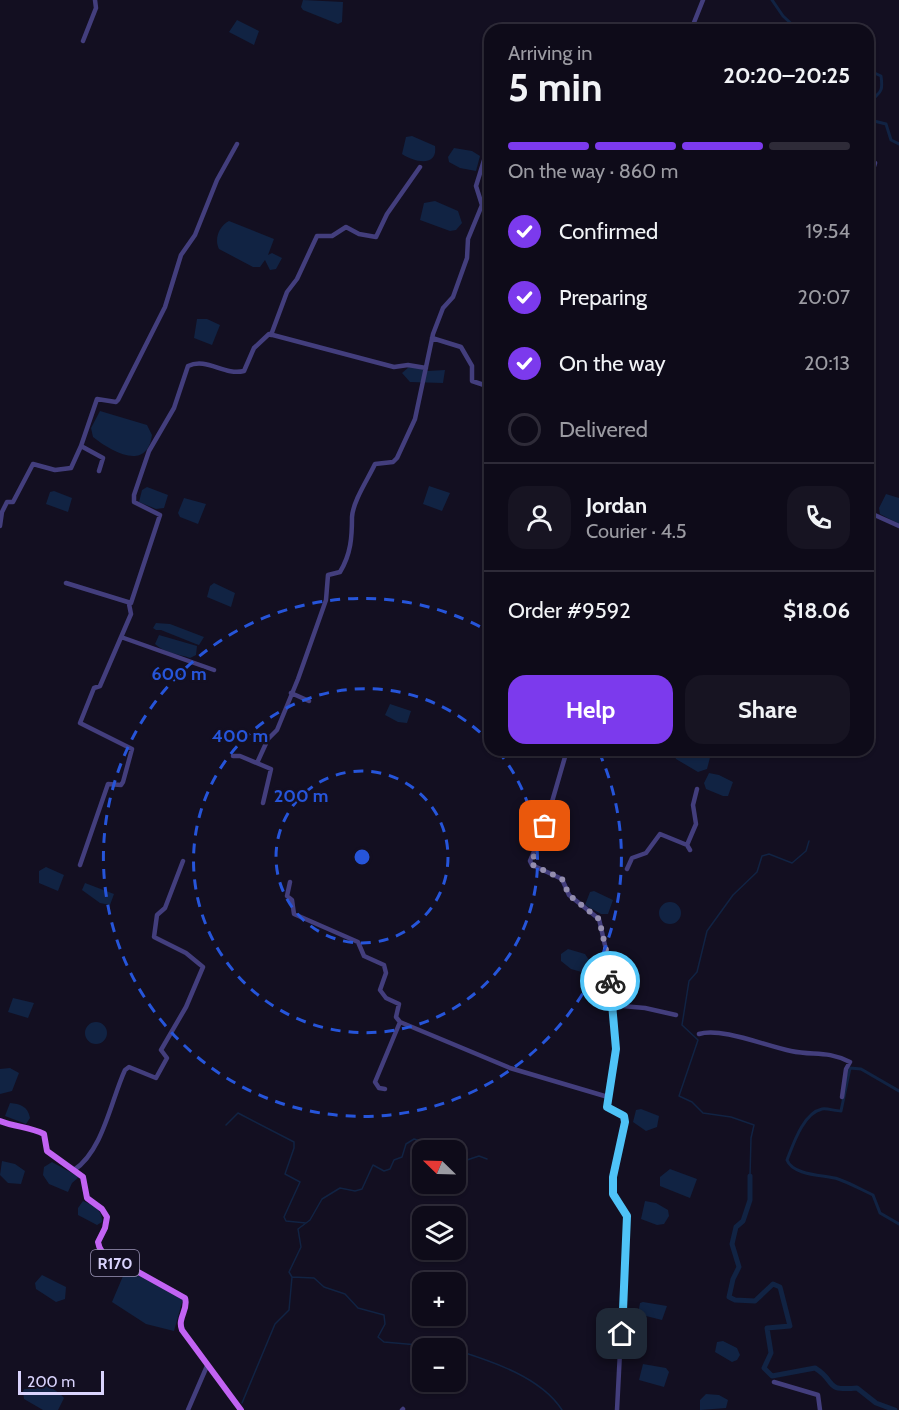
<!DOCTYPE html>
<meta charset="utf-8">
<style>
body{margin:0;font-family:Cabin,sans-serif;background:#171422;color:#f1f3f6;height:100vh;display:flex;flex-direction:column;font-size:22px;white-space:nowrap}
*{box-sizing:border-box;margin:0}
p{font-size:20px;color:#9b9ba2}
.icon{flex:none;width:33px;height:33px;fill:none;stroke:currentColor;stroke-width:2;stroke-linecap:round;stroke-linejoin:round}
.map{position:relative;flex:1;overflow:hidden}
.panel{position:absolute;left:484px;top:24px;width:390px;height:732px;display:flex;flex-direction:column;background:#0e0b19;border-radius:18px;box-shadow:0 2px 4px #0004,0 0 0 2px #2e2b38}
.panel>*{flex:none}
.needle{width:39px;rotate:293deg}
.buttons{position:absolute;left:412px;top:1140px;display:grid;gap:12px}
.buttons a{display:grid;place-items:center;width:54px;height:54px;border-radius:12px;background:#0e0b19;box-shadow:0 2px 4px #0004,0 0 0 2px #2e2b38;font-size:30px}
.scale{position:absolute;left:18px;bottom:15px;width:86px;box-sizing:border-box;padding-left:6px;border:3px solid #d9d3fc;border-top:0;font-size:16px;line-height:21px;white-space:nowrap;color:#d9d3fc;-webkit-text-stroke:4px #130f21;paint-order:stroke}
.pin{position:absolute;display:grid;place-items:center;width:51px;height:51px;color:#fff;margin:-26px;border-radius:12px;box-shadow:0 3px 9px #0006}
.courier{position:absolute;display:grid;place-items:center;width:60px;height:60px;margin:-30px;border:4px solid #4fc3f7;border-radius:50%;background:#fff;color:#222;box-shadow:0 2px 8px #0007}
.headline em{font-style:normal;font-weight:800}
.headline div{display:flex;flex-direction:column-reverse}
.headline{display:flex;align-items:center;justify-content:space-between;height:102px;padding:0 24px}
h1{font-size:39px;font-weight:800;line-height:45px}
.bar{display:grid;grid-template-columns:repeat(4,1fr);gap:9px 6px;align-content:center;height:72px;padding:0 24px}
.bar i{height:8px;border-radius:4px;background:#2e2b38}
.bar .on{background:#7c3aed}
.bar p{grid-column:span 4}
.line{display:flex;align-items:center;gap:15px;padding:0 24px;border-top:2px solid #2e2b38}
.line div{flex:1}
.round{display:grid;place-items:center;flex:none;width:63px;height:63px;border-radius:18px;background:#171422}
ol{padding:0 24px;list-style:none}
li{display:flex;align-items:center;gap:18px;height:66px}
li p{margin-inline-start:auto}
li .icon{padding:6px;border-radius:50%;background:#7c3aed;color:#fff;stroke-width:4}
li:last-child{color:#9b9ba2}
li i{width:33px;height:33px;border:3px solid #2e2b38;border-radius:50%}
.button{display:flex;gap:12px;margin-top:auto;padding:12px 24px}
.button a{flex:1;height:69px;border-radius:18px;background:#7c3aed;color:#fff;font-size:24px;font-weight:800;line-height:69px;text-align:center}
.button a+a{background:#171422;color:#f1f3f6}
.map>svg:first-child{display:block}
.water{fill:#112343}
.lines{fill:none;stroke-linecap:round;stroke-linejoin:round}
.stream{stroke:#112343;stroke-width:1.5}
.canal{stroke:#112343;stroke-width:3}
.river{stroke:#112343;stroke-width:5}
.minor{stroke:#433e7d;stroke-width:4.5}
.major{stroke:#c263f3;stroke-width:6}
.done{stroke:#948eaf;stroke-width:6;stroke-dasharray:0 10.8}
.route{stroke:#4fc3f7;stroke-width:8}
.ring{fill:none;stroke:#2655da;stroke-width:3;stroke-dasharray:10 8}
.labels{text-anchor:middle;stroke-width:5;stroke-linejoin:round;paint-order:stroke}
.shield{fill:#130f21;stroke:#9e98ba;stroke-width:1.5}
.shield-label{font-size:16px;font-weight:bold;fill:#d9d3fc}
.centre{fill:#2655da;stroke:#130f21;stroke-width:3}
.ring-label{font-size:18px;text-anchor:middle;font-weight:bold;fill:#2655da;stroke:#130f21;stroke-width:5;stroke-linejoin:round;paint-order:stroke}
</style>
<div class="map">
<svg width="899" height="1410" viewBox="0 0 899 1410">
<rect width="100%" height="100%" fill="#130f21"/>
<path class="water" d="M 303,0 L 343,2 L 342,22 L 338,24 L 303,10 L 301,7 Z
M 237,20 L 259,31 L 254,45 L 229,32 Z
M 412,136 L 435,146 C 438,168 414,162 402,154 L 406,137 Z
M 454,148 L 472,151 L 480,156 L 476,171 L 460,168 L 449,162 L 448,157 Z
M 435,201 L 458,211 L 462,223 L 456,230 L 450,231 L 420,220 L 424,203 Z
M 229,221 L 274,239 L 268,255 L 272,253 L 282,258 L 276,269 L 270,270 L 265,260 L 260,267 L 253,267 L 219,249 C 214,239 219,226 229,221 Z
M 197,319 L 207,319 L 220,325 L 212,345 L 194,338 Z
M 410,366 L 428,371 L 445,370 L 443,383 L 410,382 L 402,373 Z
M 100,411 L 147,425 L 152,435 C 147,472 112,452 93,437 L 91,428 Z
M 429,486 L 450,493 L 442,511 L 423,504 Z
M 147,487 L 168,495 L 164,508 L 156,509 L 139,502 L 142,490 Z
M 54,491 L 72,498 L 68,512 L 46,504 L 50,492 Z
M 886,494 L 899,498 L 899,524 L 880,514 L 879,508 Z
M 184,498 L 206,504 L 198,524 L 180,517 L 178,513 Z
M 214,583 L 235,593 L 231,607 L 207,597 L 210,586 Z
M 156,623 L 170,624 L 204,637 L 199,645 L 196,644 L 161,630 L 156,630 L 153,628 Z
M 159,635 L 197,646 L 196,655 L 190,658 C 179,654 164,653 155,644 Z
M 390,704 L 411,711 L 407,723 L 398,722 L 385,715 Z
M 677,750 L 712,750 L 707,769 L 698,772 L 676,759 L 674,754 Z
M 709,773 L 719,775 L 733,782 L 728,796 L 723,796 L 706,789 L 704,783 Z
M 46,867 L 64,875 L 58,891 L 39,883 L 39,871 Z
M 85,883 L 114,894 L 110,905 L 100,903 L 82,890 Z
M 594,891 L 613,900 L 608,914 L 601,914 L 585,905 L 590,892 Z
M659 913a11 11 0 1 1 22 0a11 11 0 1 1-22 0Z
M 568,949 L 585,954 L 589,960 L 585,973 L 571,969 L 561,961 L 561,954 Z
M 13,998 L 34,1003 L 28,1018 L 8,1012 Z
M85 1033a11 11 0 1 1 22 0a11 11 0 1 1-22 0Z
M 10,1068 L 19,1073 L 12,1091 L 0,1094 L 0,1069 Z
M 10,1103 C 20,1104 28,1106 30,1118 L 26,1124 L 5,1116 Z
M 641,1109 L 659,1116 L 657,1127 L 646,1131 L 633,1122 L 636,1110 Z
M 2,1161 L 15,1164 L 25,1171 L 21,1184 L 8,1183 L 0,1175 Z
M 52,1162 L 79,1177 L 72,1183 L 68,1192 L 49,1184 L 43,1175 L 44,1167 Z
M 670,1169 L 697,1179 L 690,1198 L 660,1186 L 660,1177 Z
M 83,1201 C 93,1205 103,1210 102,1222 L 97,1225 L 78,1215 L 78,1208 Z
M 645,1201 L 656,1203 L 668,1210 L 669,1216 L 664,1224 L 657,1225 L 641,1219 Z
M 126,1269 L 183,1299 L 174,1331 L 146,1324 L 112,1302 Z
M 42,1275 L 66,1287 L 65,1299 L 56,1302 L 36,1289 L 35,1283 Z
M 643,1302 L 667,1306 L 662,1320 L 638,1314 L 640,1303 Z
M 723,1341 L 737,1348 L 740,1355 L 737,1360 L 732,1362 L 715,1352 L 717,1342 Z
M 643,1364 L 666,1368 L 669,1372 L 664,1387 L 639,1380 Z
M 30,1381 C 42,1383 56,1388 64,1398 L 58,1410 L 43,1410 L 24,1399 L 23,1391 Z
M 706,1394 L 719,1395 L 728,1400 L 726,1408 L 700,1410 L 700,1400 Z"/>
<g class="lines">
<path class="stream" d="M 226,1125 L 238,1113 L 294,1142 L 294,1148 L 285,1174 L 300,1182 L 284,1217 L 286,1221 L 306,1223
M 451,1150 L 414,1139 L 406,1144 L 402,1157 L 394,1160 L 390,1169 L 384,1171 L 373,1165 L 362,1189 L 355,1191 L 340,1188 L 322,1199 L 310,1220 L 298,1229 L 301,1247 L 289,1272 L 292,1277 L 314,1278 L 324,1287 L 345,1294 L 358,1308 L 384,1315 L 385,1324 L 378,1337 L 384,1342 L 452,1348
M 456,1154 L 464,1161 L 479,1156 L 487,1159
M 750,1176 L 751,1138 L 754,1125 L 731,1117 L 703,1113 L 692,1102 L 679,1096 L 698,1040 L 682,1025 L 689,981 L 697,972 L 707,931 L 733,895 L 757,872 L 762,856 L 769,854 L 792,863 L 806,851 L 809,841
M 456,1350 C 491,1361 541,1377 562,1410
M 242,1403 L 275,1324 L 289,1310 L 292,1277"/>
<path class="canal" d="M 772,0 L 783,16 L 798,30
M 868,70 L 881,76 C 884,97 877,91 869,104 L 874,121 L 886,124 L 891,140 L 899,144
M 899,1091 L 861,1069 L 850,1068 L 841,1111 C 835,1111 827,1108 822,1109 C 803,1113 793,1145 787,1160 C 793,1176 826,1175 838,1179 C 850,1183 862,1190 873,1195 L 880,1213 L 899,1224"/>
<path class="river" d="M 750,1176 L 750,1200 L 743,1221 L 736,1227 L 732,1244 L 739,1267 L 733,1279 L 729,1297 L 735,1300 L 755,1301 L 773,1284 L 780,1287 L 790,1326 L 767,1328 L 771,1353 L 764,1368 L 772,1376 L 815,1368 C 838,1382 822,1391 857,1388 L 876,1403 L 895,1410"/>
<path class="minor" d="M 691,30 L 703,0
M 83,41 L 96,8 L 95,0
M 868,185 L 875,163
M 868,200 L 872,203 L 868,217
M 271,335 L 287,292 L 297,279 L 317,236 L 332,236 L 346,227 L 359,234 L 376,237 L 387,214 L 420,167
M 432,338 L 461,347 L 472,366 L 472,381 L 490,387
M 81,446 L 97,399 L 116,402 L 118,400 L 165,307 L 181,255 L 195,235 L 217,180 L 237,144
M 868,512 L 899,526
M 0,526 L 2,512 L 7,502 L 13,502 L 33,464 L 55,470 L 71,468 L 81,446 L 103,458 L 99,471
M 66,583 L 131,603 L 160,515 L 134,502 L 134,495 L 149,451 L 174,408 L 188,366 C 207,357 224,376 244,371 L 254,348 L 269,334 L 394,367 L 408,365 L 426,368
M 121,637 L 214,670
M 291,693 L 309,701
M 567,750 L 545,826 L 530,861 L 532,865 L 562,879 L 569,895 L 599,919 L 609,963 L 616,1049 L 607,1107 L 624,1116 L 625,1122 L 613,1177 L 613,1194 L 627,1216 L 617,1410
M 233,756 L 240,756 L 271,769 L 263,803
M 257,763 L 268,739 L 277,730 L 298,679 L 326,600 L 328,575 L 340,572 C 351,554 352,537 352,517 C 353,501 368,479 375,464 L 393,462 L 397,458 L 415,419 L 433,334 L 443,308 L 453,297 L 467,258 L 468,239 L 482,205 L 476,186 L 490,141
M 687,845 L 696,824 L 693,805 L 697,789
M 80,865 L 108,784 L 121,785 L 123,782 L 132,749 L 80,723 L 94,688 L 100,686 L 131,614 L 129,604
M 627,869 L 632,858 L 646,853 L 660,834 L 687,845 L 690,850
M 290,882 L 287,896 L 292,900 L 294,914 L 358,942 L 364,956 L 384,965 L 386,973 L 380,990 L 386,998 L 399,1004 L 396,1017 L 400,1022 L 510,1068 L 608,1097
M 611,1005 L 645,1008 L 676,1015
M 699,1034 C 721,1027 766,1046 791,1051 C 814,1056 826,1050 850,1062 L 846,1069 L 842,1097
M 385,1089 L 379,1088 L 375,1082 L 400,1022
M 74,1170 C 103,1151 111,1100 125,1070 L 129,1067 L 156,1078 L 167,1058 L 161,1050 L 186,1007 L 203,967 L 186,953 L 154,937 L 157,915 L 165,908 L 183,861
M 774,1382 L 818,1395 L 820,1410
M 188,1410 L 207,1366
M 402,1410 L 403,1409"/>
<path class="major" d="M 0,1121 C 15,1127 30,1127 44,1134 L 47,1151 L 83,1177 L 87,1198 L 102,1209 L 107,1217 L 105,1228 L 98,1242 C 100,1256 118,1267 131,1268 L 185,1298 C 189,1309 177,1318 182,1330 L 241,1410"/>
</g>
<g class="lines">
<path class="done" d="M 545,826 L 531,864 L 562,879 L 569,895 L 599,919 L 609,963 L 610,981"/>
<path class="route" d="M 610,981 L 616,1049 L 607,1107 L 624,1116 L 625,1122 L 613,1177 L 613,1194 L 627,1216 L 622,1334"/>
</g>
<g class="ring">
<circle cx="362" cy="857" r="86"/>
<path d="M498 751A172 172 0 1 1 490 742"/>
<path d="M599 752A259 259 0 1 1 490 632"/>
</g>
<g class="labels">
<rect class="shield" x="91" y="1250" width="48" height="26" rx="4.5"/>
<g class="shield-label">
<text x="115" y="1269">R170</text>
</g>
</g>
<circle cx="362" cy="857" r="9" class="centre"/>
<g class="ring-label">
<text x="179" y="680">600 m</text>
<text x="240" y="742">400 m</text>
<text x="301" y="802">200 m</text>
</g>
</svg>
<div class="buttons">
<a><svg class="needle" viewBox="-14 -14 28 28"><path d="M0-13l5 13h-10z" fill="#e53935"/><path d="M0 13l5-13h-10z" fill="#9b9ba2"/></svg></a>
<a><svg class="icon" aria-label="layers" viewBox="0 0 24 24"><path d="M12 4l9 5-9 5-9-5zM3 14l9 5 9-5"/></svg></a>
<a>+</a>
<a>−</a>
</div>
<div class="scale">200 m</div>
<div class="pin" style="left:545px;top:826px;background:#ea580c"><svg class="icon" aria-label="bag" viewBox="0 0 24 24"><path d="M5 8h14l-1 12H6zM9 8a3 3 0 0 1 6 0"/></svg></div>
<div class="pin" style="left:622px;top:1334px;background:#1f2937"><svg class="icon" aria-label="home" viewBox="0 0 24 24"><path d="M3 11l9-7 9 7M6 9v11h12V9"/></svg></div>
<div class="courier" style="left:610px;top:981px"><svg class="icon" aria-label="bike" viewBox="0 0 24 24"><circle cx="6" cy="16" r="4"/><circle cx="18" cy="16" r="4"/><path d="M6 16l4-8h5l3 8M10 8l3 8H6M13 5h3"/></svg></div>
<section class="panel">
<div class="headline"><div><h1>5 min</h1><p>Arriving in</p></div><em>20:20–20:25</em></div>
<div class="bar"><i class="on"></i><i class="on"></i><i class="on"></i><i></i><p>On the way · 860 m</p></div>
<ol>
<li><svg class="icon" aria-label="check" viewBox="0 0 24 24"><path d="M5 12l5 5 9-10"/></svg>Confirmed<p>19:54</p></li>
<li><svg class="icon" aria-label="check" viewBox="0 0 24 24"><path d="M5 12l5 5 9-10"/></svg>Preparing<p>20:07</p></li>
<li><svg class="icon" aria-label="check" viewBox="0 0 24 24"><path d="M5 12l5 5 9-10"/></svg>On the way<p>20:13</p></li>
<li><i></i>Delivered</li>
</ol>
<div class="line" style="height:108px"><a class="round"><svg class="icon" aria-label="person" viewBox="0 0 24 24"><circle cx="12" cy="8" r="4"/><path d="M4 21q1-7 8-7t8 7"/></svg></a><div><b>Jordan</b><p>Courier · 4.5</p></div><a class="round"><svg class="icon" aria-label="phone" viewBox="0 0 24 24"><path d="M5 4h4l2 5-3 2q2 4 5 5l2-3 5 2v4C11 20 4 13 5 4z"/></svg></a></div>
<div class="line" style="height:78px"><div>Order #9592</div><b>$18.06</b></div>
<div class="button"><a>Help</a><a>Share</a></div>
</section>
</div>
